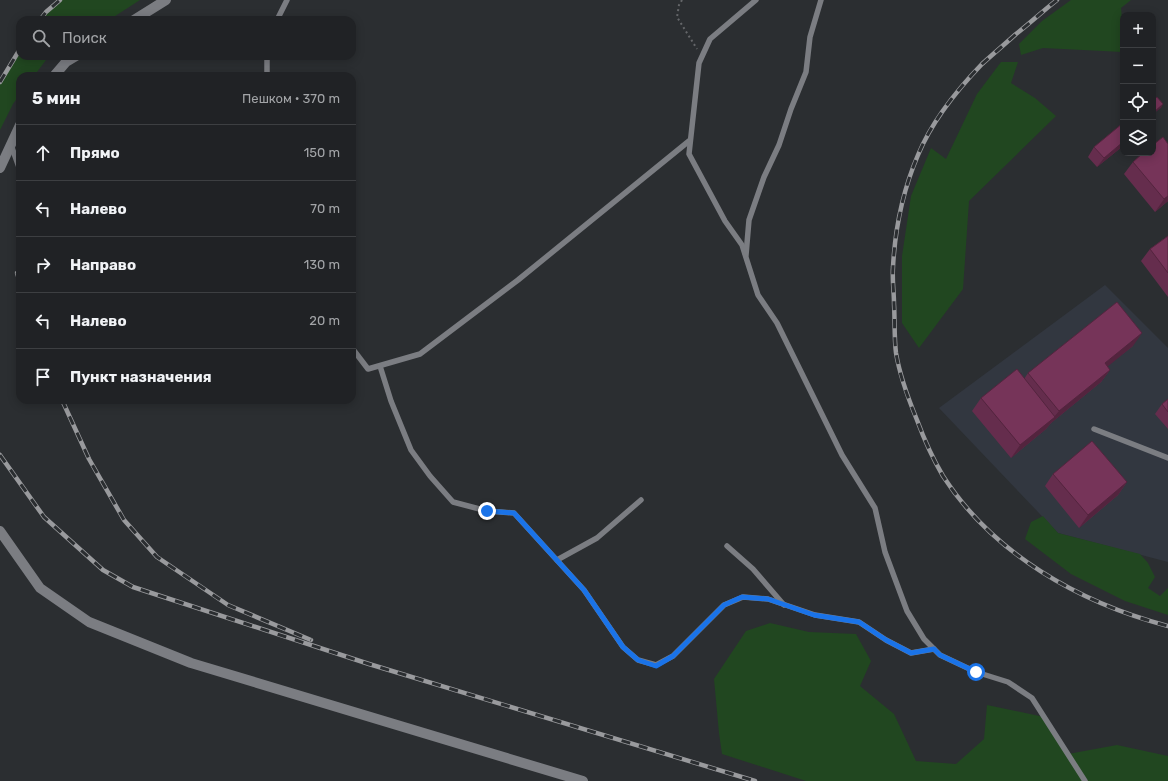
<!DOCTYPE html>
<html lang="ru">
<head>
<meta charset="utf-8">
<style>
  body { margin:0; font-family:Rubik,sans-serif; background:#2d2f32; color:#f1f3f6 }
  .controls { position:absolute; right:12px; top:12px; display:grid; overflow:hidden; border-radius:8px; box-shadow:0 2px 10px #0003 }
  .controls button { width:36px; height:36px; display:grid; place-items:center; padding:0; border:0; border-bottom:1px solid #3d3f42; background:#202225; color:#f1f3f6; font:20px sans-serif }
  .stop { position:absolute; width:12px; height:12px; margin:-9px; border:3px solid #1a73e8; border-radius:50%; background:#fff }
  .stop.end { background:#1a73e8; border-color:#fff; box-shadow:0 1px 4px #0008 }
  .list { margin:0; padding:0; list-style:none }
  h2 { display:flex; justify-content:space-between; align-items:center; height:52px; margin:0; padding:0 16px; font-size:17px }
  h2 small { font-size:13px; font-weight:400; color:#a2a4a7 }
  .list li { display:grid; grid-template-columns:26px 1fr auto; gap:12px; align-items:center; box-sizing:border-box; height:56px; padding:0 16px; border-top:1px solid #3d3f42 }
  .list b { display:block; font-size:15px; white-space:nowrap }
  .list em { font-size:13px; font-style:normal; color:#a2a4a7 }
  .icon { flex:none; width:22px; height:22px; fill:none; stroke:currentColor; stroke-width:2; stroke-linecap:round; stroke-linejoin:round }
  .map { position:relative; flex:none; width:1168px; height:781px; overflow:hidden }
  .search { position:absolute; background:#202225; box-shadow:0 2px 10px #0003; left:16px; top:16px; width:340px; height:44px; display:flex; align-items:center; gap:10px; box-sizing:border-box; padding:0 14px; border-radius:12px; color:#a2a4a7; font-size:15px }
  .panel { position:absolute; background:#202225; box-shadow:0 2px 10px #0003; left:16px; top:72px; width:340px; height:332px; border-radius:12px }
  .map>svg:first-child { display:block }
</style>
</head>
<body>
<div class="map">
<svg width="1168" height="781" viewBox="0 0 1168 781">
  <rect width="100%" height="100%" fill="#2b2e31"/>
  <path fill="#323740" d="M1105,285L1168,348V562L1058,533L939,408Z"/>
  <g fill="#214720">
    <path d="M60,0H140L109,20H40L46,12Z"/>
    <path d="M1071,0H1131L1121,8L1123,31V52L1043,48L1021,55L1019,44L1042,21Z"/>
    <path d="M20,49V56H52L46,60L34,76H20V94L13,104L0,130V82Z"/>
    <path d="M1001,62H1018L1011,83L1035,98L1056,116L969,201L963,289L919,348L902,323V256L911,196L931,148L946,159L977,94Z"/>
    <path d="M1043,516L1058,533L1140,554L1148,563L1155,577L1148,588L1160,596L1168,588V615L1125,601L1071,574L1025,539L1031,522Z"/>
    <path d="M770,623L809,632L856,634L871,661L860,686L894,714L916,761L956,764L984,739L987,705L1044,717L1068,754L1117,745L1168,756V781H806L722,754L719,733L714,679L746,631Z"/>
  </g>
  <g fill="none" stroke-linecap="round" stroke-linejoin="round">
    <path stroke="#65676a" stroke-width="2" stroke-dasharray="2 3" stroke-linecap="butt" d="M682,0L679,5L677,17L697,49"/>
    <g stroke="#7b7d82" stroke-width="5.5">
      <path d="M756,0L710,39L699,63L689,154L725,221L742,245L758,295L777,323L842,455L875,508L885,552L907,611L924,639L940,655L976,672L1008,682L1032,698L1085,781"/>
      <path d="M277,20L287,0"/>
      <path d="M267,56V76"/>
      <path d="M11,145L20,170"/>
      <path d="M746,255L749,220L764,177L779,145L791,109L806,72L810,37L821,0"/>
      <path d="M352,348L368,369L420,354L518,280L689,141"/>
      <path d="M380,366L391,401L411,450L430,476L453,502L487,511L514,513L584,590L623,647L638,660L656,665L673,656L724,605L743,597L768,599L815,615L859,622L886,640L911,653L934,649"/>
      <path d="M1094,429L1168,458"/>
      <path d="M727,546L753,569L784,605"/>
      <path d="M557,560L597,538L641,500"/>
    </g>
    <g stroke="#7b7d82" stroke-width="10">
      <path d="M134,20L166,0"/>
      <path d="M54,76L66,62L76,56"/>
      <path d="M0,168L20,125"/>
      <path d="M0,531L40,588L89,622L191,663L583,781"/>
    </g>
    <defs>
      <g id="rail">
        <path d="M1057,0C1043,11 1030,23 1016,34C1005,44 993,54 982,64C957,90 932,121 918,155C903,190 895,229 893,267C892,279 894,292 894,304C895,320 894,337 896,353C900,377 908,398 917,420C924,439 933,459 943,476C993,554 1080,603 1168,626"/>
        <path d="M40,20L46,12L60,0"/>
        <path d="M0,82L20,49"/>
        <path d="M17,273L20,282"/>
        <path d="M62,400L89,459L124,520L157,557L228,605L311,640"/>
        <path d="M0,455L44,517L103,570L133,587L369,664L755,781"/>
      </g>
    </defs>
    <use href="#rail" stroke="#999a9d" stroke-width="4.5"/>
    <use href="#rail" stroke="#2b2e31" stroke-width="3" stroke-dasharray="9" stroke-linecap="butt"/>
  </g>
  <g fill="#652d4d">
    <path d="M1123,146L1097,167L1088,157L1094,147Z"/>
    <path d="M1133,162L1168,201L1155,212L1124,174Z"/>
    <path d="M1168,236V297L1141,261L1150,249Z"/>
    <path d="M1133,346L1107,366L1110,370L1101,382L1051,423L1046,429L1011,458L972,411L981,398L1024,379L1028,373Z"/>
    <path d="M1168,399V429L1155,414L1162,404Z"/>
    <path d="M1053,474L1127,482L1118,495L1079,528L1045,486Z"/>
  </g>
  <g fill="#53243e">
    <path d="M1163,104L1161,108L1153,114V113Z"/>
    <path d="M1123,142V146L1097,167L1104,158Z"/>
    <path d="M1168,196V201L1155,212L1164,199Z"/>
    <path d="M1142,333L1133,346L1096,376L1105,363Z"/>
    <path d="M1110,370L1101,382L1051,423L1046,429L1011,458L1020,445L1054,417L1059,411Z"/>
    <path d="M1127,482L1118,495L1079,528L1088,515Z"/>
  </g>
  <g fill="#763459" stroke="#53243e">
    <path d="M1157,97L1163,104L1153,113V100Z"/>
    <path d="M1123,123V142L1104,158L1094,147Z"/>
    <path d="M1163,137L1168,144V196L1164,199L1133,162L1143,153H1153V145Z"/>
    <path d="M1168,236V273L1150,249Z"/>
    <path d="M1117,302L1142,333L1105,363L1110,370L1059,411L1028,373Z"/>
    <path d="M1017,369L1055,417L1020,445L981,398Z"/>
    <path d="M1168,399V412L1162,404Z"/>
    <path d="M1092,441L1127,482L1088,515L1053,474Z"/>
  </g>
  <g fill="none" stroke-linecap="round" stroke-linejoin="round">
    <path stroke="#1a73e8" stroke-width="5" d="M487,511L514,513L584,590L623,647L638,660L656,666L673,656L724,605L742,597L768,599L814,615L859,622L886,640L911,653L934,649L940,655L976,672"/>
  </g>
</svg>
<div class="controls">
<button>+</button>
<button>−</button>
<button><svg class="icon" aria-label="locate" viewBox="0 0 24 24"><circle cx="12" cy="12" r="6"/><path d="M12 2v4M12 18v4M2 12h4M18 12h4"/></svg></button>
<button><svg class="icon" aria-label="layers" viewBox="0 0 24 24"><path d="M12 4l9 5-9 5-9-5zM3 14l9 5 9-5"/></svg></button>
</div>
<div class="stop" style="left:976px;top:672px"></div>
<div class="stop end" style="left:487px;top:511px"></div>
<div class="search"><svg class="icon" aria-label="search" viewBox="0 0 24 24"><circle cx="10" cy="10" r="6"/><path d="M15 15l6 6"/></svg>Поиск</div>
<section class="panel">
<h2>5 мин<small>Пешком · 370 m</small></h2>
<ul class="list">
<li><svg class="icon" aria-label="ahead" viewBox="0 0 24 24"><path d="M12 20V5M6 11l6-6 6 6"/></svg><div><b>Прямо</b></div><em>150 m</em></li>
<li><svg class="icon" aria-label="left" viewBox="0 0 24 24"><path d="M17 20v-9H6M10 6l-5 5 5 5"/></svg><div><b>Налево</b></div><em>70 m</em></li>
<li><svg class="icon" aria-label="right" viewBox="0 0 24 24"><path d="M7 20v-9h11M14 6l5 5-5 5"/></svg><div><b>Направо</b></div><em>130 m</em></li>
<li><svg class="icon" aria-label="left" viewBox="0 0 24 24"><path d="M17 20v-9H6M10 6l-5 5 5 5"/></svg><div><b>Налево</b></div><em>20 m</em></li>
<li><svg class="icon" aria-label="arrive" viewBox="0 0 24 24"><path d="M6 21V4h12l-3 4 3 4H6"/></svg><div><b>Пункт назначения</b></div></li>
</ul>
</section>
</div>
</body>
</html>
